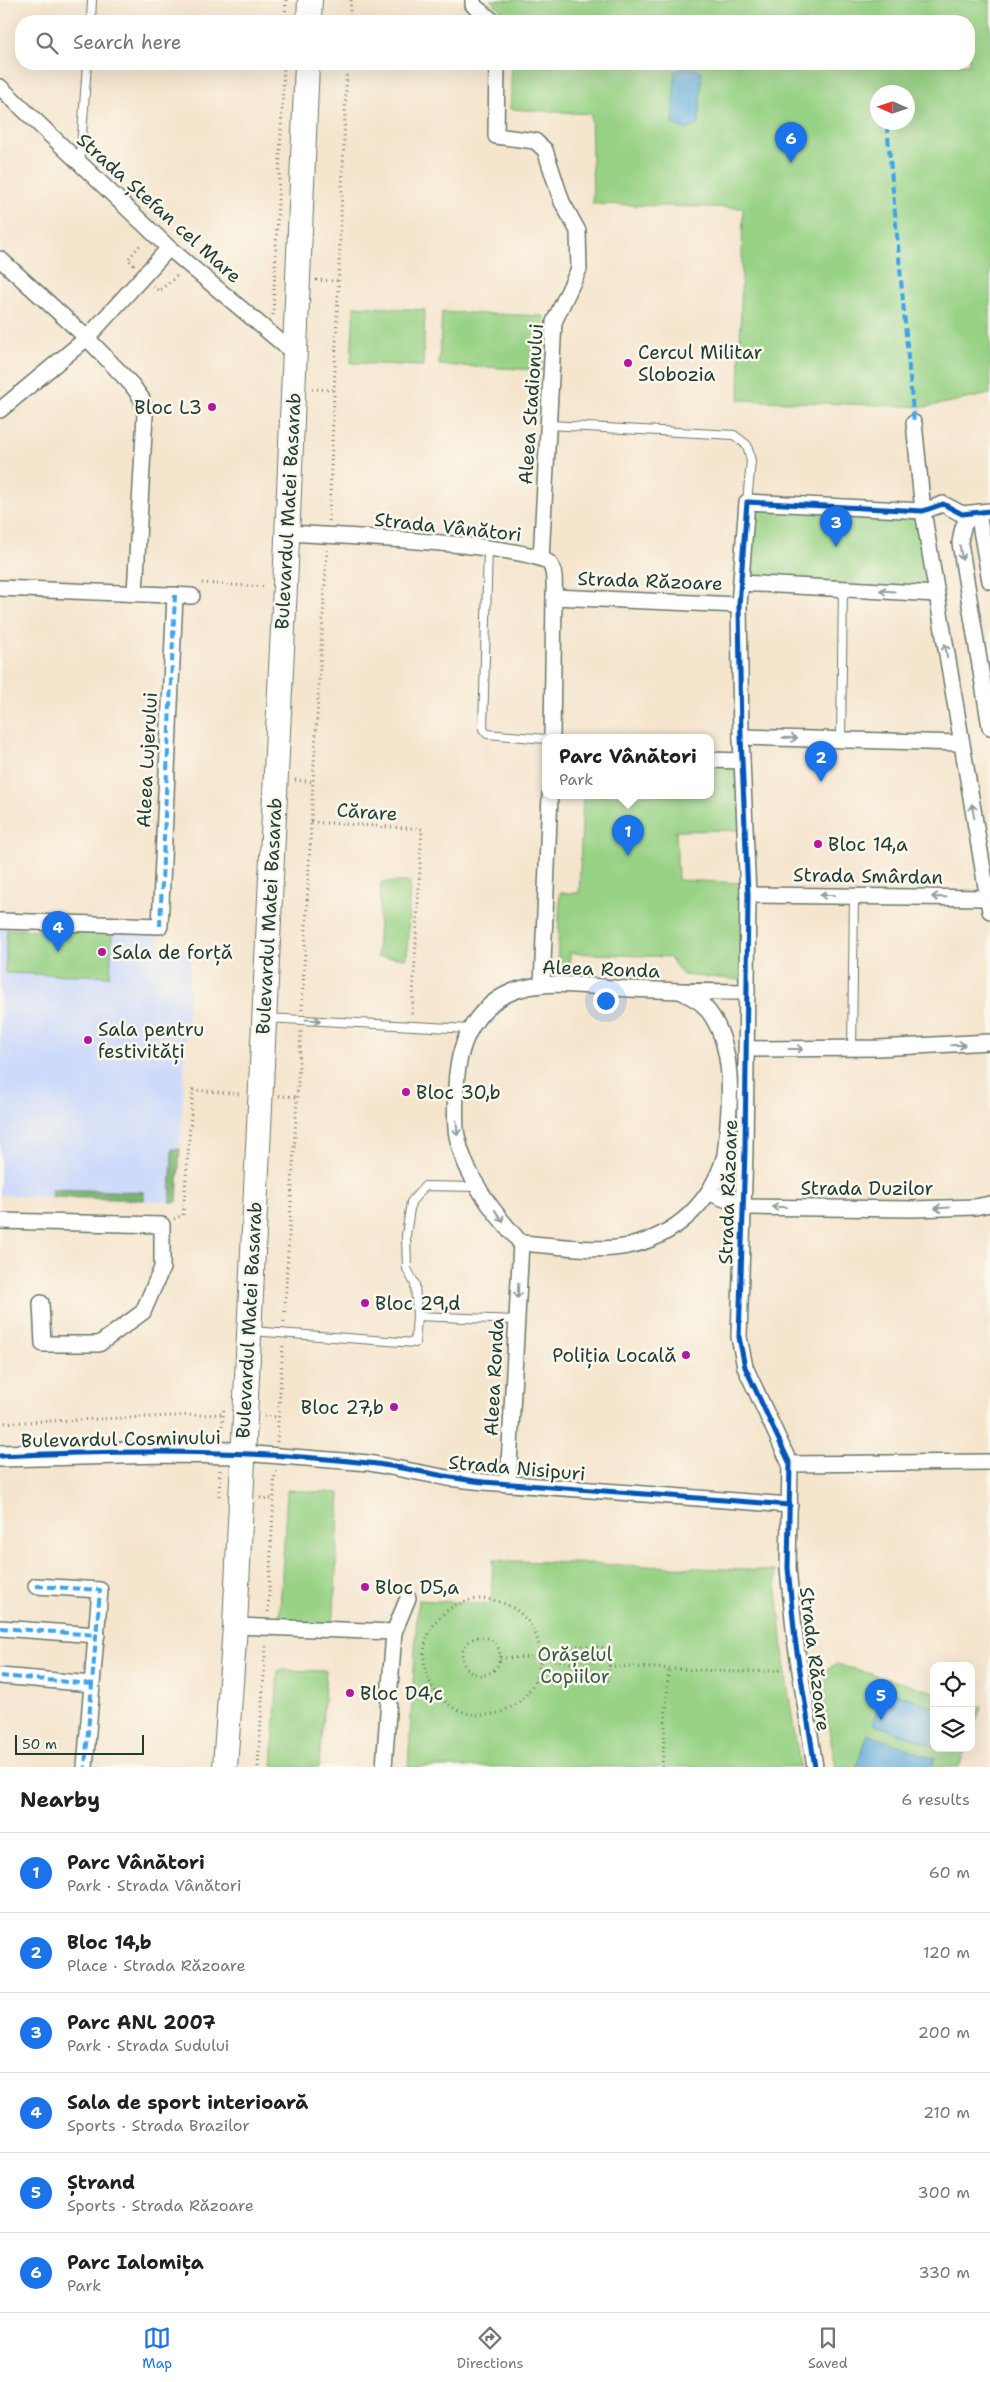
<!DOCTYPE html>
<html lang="en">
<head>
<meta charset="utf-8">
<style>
  body { margin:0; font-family:"Shantell Sans",sans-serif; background:#f2f2f2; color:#202124 }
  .controls { position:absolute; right:15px; bottom:15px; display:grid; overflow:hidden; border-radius:10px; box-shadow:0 5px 20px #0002 }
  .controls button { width:45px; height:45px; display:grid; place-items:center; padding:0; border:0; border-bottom:1px solid #e0e0e0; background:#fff; color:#202124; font:25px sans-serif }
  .compass { position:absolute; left:870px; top:85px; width:45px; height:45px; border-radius:50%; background:#fff; box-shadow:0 5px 20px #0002; rotate:273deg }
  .scale { position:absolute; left:15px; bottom:12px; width:129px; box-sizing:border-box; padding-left:5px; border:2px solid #1f3d34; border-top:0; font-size:14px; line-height:18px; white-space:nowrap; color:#1f3d34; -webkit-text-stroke:4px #fbf7ec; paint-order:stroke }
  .you { position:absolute; left:605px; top:1000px; width:18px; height:18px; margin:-12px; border:4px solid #fff; border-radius:50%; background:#1a73e8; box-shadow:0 0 0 8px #1a73e833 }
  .badge { display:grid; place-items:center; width:32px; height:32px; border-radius:50%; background:#1a73e8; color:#fff; font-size:16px; font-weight:700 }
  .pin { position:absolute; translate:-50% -41px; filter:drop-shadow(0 1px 2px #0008) }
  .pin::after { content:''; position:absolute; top:26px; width:18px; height:15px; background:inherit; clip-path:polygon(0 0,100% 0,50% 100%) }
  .popup { position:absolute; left:542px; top:734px; width:172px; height:65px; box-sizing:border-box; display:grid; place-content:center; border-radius:10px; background:#fff; filter:drop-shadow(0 1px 4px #0005); font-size:16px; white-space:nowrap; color:#757577 }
  .popup b { font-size:19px; color:#202124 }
  .popup::after { content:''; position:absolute; left:50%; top:100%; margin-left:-10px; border:10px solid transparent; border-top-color:#fff }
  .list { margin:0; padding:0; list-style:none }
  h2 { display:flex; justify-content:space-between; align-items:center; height:65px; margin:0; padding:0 20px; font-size:21px }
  h2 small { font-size:16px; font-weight:400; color:#757577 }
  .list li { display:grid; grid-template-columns:32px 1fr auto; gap:15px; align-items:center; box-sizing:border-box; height:80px; padding:0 20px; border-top:1px solid #e0e0e0 }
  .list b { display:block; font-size:19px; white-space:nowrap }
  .list p { margin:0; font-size:16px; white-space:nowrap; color:#757577 }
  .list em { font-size:16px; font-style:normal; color:#757577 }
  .icon { flex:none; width:28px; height:28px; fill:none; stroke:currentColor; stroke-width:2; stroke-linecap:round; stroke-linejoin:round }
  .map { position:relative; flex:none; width:990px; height:1767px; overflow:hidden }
  .search { position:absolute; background:#fff; box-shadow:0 5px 20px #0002; left:15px; right:15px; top:15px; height:55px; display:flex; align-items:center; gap:12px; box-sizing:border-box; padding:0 18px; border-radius:20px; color:#757577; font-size:19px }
  .sheet { height:545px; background:#fff }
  nav { display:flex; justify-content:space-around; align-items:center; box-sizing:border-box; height:70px; border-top:1px solid #e0e0e0; background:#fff; font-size:14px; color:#757577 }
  nav a { display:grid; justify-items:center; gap:2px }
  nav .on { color:#1a73e8 }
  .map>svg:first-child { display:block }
</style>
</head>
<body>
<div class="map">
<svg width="990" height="1767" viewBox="0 0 990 1767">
  <rect width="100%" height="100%" fill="#fbf7ec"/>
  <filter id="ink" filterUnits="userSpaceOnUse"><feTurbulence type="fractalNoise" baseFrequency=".02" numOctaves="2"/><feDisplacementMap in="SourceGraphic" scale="10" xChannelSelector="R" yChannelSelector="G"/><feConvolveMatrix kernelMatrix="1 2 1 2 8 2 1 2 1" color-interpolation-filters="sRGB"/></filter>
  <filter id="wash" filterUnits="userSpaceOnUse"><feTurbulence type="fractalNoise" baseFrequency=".0096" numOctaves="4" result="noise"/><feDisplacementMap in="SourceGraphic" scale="20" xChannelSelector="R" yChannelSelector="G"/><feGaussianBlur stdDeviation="1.12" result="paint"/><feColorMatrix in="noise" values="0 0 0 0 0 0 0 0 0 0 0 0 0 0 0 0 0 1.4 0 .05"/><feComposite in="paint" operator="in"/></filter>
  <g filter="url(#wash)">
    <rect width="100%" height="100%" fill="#f5e5cd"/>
    <path fill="#cedafa" d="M0,928L159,933V948L191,949L177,1202L0,1195Z"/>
    <g fill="#98d285" stroke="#5c885c" fill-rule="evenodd">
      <path d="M490,0H990V394L926,407L739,400L743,208L593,204L591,114L510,109L512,64H969V21H513ZM878,92H908V122H878Z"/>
      <path d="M354,306L425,310L423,366L351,363Z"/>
      <path d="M442,312L544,316L542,370L439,365Z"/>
      <path d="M747,502L923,511L936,594L741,583Z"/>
      <path d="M711,764L740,765V830L676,831L678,880L742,883V980L683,975L669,957L570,953V971L557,969L560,893H579L583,795H710Z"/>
      <path d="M381,882H410L407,958L377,957Z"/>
      <path d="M7,929L112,932L110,976L5,973Z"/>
      <path d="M287,1490L340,1493L333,1629L279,1626Z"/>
      <path d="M493,1560L775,1571L786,1677L800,1767H408L418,1600L491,1604Z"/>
      <path d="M837,1664L934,1692V1748H966L959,1767H836L818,1672Z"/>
      <path d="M278,1670L326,1671L319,1767H272Z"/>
      <path d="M971,1703L982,1706L971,1734Z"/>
    </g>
    <g fill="#7ab472" stroke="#4c7853">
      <path d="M172,1149H180L177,1202H170Z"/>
      <path d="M52,1189L144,1192V1200L52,1197Z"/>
    </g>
    <g fill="#66addc" stroke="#427588">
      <path d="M688,67L702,71L699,124L686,130L673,124L675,71Z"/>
      <path d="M885,1689L934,1707V1746L872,1724Z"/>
      <path d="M868,1734L935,1759L932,1767H856Z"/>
    </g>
  </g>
  <g filter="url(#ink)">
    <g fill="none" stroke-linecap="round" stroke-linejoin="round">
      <defs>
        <g id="lane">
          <path d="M91,21L92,0"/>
          <path d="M80,163L87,64"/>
          <path d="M549,425L734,435L747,445L751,461L747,502"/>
          <path d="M488,547L483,729L487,734L546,739"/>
          <path d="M841,739L843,589"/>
          <path d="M266,1018L469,1029"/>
          <path d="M852,1049L854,896"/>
          <path d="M417,1316L415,1284L407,1269L406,1235L411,1202L425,1186L477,1187"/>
          <path d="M251,1331L415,1343L417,1316L517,1320"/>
        </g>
        <g id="street">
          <path d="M473,0V5L493,21"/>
          <path d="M497,64L496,136L535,141L545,150L562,202L578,231L579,269L554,322L541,558"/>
          <path d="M0,87L169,248L295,354"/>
          <path d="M0,259L87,338L132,385L142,399L145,415L135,593"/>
          <path d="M0,410L87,338L169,248"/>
          <path d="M914,423L923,511L990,911"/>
          <path d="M978,513C963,520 962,528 960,543L990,727"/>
          <path d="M978,513L990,581"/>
          <path d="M287,533C322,535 537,544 550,564C556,573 554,587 554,597L552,737"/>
          <path d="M741,583L936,594"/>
          <path d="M0,588L192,596"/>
          <path d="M554,597L739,605"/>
          <path d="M741,737L961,743"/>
          <path d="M710,760L742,761"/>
          <path d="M748,895L988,898"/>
          <path d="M0,921L160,926L175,595"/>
          <path d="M542,985L550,795"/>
          <path d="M682,992C689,996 699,1000 704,1006C738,1043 730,1109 725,1155C712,1202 676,1236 628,1246C594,1253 555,1245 521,1243C494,1213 465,1177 457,1136C454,1121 456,1103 456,1087C458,1033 484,990 542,985C566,982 604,988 629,989C668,991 707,992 747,992"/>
          <path d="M747,1049L878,1048L990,1042"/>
          <path d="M710,1193L744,1207L913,1209L975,1207L990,1204"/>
          <path d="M0,1221L162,1225V1268L143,1312L99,1344H43L41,1303"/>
          <path d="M242,1453L369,1463L448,1478L484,1482L790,1505"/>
          <path d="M790,1464L990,1462"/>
          <path d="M508,1484L521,1243"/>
          <path d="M36,1586L100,1590L85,1767"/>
          <path d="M235,1626L394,1632L384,1767"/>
          <path d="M0,1628L97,1635"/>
          <path d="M394,1632L408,1598"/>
          <path d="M0,1676L92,1684"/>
          <path d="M815,1767L795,1639L788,1568L790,1464L745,1367L739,1337L745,1150L748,895L741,737L739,605L747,502L923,511L943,504L962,514L990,511"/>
        </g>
        <path id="secondary" d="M0,1456L163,1452L242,1453"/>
        <g id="primary">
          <path d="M309,21L310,0"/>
          <path d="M225,1767L235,1626L285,586L307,64"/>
        </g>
      </defs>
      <use href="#lane" stroke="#6a786a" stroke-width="10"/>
      <use href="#street" stroke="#6a786a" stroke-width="18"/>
      <use href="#secondary" stroke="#6a786a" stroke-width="24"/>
      <use href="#primary" stroke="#6a786a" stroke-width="26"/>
      <g stroke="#6a786a" stroke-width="3" stroke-dasharray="1 4" stroke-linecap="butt">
        <path d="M285,21L286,0"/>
        <path d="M349,21L351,0"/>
        <path d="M134,265L128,259L142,243"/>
        <path d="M316,280L340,281"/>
        <path d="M153,286L159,291L178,275"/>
        <path d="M273,315L284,64"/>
        <path d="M312,389L334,390"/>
        <path d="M329,521L347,64"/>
        <path d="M202,583L265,587"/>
        <path d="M295,780L313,782"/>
        <path d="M311,822L422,829L412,1015"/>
        <path d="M302,1010L313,782L327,550"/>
        <path d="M279,1096L298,1097"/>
        <path d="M174,1219L183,1215L193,1090L242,1094"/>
        <path d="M284,1322L301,1031"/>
        <path d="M264,1416L278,1417"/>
        <path d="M0,1423L223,1414"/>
        <path d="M221,1436L224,1408"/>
        <path d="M277,1442L283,1343"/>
        <path d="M220,1470L219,1497H221"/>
        <path d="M260,1498L274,1499"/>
        <circle cx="482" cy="1657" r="58"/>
        <path d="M268,1612L275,1471"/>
        <circle cx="481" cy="1656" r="19"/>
        <path d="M577,1646L610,1648L608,1682L575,1680Z"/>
        <path d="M500,1658L540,1657L576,1664"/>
        <path d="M609,1666L741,1672L784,1670"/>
        <path d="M258,1767L266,1643"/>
        <path d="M662,1767L669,1668"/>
      </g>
      <use href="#lane" stroke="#fff" stroke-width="8"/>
      <use href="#street" stroke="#fff" stroke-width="15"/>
      <use href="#secondary" stroke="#fff" stroke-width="21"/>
      <use href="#primary" stroke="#fff" stroke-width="24"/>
      <g stroke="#3da4eb" stroke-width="4" stroke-dasharray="8 4" stroke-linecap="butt">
        <path d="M887,125L914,423"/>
        <path d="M160,926L175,595"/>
        <path d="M36,1586L100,1590L85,1767"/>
        <path d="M0,1628L97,1635"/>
        <path d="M0,1676L92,1684"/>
      </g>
      <defs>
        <g id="cycleway">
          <path d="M0,1456C122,1450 246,1449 368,1463C407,1467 445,1478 484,1482L790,1505"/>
          <path d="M815,1767L795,1639L788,1568L790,1464L745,1367L739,1337L745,1150L748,895L741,737L739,605L747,502L923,511L943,504L962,514L990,511"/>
        </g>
      </defs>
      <use href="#cycleway" stroke="#fbf7ec" stroke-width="8"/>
      <use href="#cycleway" stroke="#0057b8" stroke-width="5"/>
    </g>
    <defs><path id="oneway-shaft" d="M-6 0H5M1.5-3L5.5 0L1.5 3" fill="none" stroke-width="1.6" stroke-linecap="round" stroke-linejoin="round" transform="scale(1.25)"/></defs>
    <g stroke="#8f9e9a">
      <use href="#oneway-shaft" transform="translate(961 553) rotate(81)"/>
      <use href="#oneway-shaft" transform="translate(887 591) rotate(-176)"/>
      <use href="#oneway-shaft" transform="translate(946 651) rotate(-100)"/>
      <use href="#oneway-shaft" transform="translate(790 738) rotate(1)"/>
      <use href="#oneway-shaft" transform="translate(973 811) rotate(-100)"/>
      <use href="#oneway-shaft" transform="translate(827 895) rotate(-180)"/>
      <use href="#oneway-shaft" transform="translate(939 897) rotate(-179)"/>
      <use href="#oneway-shaft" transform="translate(313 1020) rotate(3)"/>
      <use href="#oneway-shaft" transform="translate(958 1045) rotate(-2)"/>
      <use href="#oneway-shaft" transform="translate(796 1049)"/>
      <use href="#oneway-shaft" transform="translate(457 1128) rotate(86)"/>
      <use href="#oneway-shaft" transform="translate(779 1207) rotate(-180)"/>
      <use href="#oneway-shaft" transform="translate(942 1208) rotate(177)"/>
      <use href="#oneway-shaft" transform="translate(499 1216) rotate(55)"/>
      <use href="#oneway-shaft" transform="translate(518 1291) rotate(93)"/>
    </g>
  </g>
  <g fill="#b5179e" stroke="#fbf7ec" stroke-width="2">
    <circle cx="628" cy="363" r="5"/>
    <circle cx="212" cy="407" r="5"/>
    <circle cx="818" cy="844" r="5"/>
    <circle cx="102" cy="952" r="5"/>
    <circle cx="88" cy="1040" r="5"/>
    <circle cx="406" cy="1092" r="5"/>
    <circle cx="365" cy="1303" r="5"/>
    <circle cx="686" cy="1355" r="5"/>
    <circle cx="394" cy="1407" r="5"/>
    <circle cx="365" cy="1587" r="5"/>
    <circle cx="350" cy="1693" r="5"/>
  </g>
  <g text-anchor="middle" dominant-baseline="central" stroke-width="5" stroke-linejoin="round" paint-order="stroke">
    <g font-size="19" fill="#1f3d34" stroke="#fbf7ec">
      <text transform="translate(159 208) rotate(42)">Strada Ștefan cel Mare</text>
      <text transform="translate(531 404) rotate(-86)">Aleea Stadionului</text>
      <text transform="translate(288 511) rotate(-87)">Bulevardul Matei Basarab</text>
      <text transform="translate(448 527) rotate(6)">Strada Vânători</text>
      <text transform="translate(650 581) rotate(2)">Strada Răzoare</text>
      <text transform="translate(147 760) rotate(-87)">Aleea Lujerului</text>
      <text transform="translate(367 812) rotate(4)">Cărare</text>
      <text transform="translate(868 876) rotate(1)">Strada Smârdan</text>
      <text transform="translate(269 916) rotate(-87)">Bulevardul Matei Basarab</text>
      <text transform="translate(601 969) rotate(2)">Aleea Ronda</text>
      <text x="867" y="1188">Strada Duzilor</text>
      <text transform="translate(728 1192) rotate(-88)">Strada Răzoare</text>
      <text transform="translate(249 1320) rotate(-87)">Bulevardul Matei Basarab</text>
      <text transform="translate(494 1377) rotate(-87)">Aleea Ronda</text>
      <text transform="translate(121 1439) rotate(-1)">Bulevardul Cosminului</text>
      <text transform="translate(517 1468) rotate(5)">Strada Nisipuri</text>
      <text transform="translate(815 1659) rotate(83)">Strada Răzoare</text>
    </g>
    <g font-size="19" fill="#1f3d34" stroke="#fbf7ec" text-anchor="start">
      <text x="638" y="352">Cercul Militar<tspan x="638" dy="22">Slobozia</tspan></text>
      <text x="202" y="407" text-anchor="end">Bloc L3</text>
      <text x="828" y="844">Bloc 14,a</text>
      <text x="112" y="952">Sala de forță</text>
      <text x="98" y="1029">Sala pentru<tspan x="98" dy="22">festivități</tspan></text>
      <text x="416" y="1092">Bloc 30,b</text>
      <text x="375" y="1303">Bloc 29,d</text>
      <text x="676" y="1355" text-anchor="end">Poliția Locală</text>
      <text x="384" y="1407" text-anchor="end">Bloc 27,b</text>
      <text x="375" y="1587">Bloc D5,a</text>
      <text x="360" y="1693">Bloc D4,c</text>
    </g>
    <g font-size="19" fill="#375b44" stroke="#fbf7ec">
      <text x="575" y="1654">Orășelul<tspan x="575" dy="22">Copiilor</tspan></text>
    </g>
  </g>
</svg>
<div class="controls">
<button><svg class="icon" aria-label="locate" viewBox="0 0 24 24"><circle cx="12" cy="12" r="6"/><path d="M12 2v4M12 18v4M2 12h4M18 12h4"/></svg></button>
<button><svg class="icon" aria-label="layers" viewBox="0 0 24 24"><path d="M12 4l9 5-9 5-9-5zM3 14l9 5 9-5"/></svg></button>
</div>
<svg class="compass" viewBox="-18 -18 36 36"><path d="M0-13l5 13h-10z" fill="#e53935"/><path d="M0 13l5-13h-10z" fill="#757577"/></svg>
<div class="scale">50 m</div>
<div class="you"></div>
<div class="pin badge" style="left:628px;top:856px">1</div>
<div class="popup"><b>Parc Vânători</b>Park</div>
<div class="pin badge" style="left:821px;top:782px">2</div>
<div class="pin badge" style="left:836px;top:547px">3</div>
<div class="pin badge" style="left:58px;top:952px">4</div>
<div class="pin badge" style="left:881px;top:1720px">5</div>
<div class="pin badge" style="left:791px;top:163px">6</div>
<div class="search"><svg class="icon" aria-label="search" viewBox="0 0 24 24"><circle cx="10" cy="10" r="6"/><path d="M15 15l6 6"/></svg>Search here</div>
</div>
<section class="sheet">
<h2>Nearby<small>6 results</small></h2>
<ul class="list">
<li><span class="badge">1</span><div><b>Parc Vânători</b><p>Park · Strada Vânători</p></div><em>60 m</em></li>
<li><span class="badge">2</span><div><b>Bloc 14,b</b><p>Place · Strada Răzoare</p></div><em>120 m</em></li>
<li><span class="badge">3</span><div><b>Parc ANL 2007</b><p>Park · Strada Sudului</p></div><em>200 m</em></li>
<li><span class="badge">4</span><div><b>Sala de sport interioară</b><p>Sports · Strada Brazilor</p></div><em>210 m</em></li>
<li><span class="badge">5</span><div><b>Ștrand</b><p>Sports · Strada Răzoare</p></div><em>300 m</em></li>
<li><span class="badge">6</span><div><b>Parc Ialomița</b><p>Park</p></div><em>330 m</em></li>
</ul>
</section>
<nav>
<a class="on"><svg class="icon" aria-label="map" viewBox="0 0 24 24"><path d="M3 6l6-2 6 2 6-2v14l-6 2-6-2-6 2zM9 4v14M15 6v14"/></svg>Map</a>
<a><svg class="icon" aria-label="directions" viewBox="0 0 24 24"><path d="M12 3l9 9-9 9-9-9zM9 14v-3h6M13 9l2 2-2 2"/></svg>Directions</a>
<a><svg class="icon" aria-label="saved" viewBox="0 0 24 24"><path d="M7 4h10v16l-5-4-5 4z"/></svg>Saved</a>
</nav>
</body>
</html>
